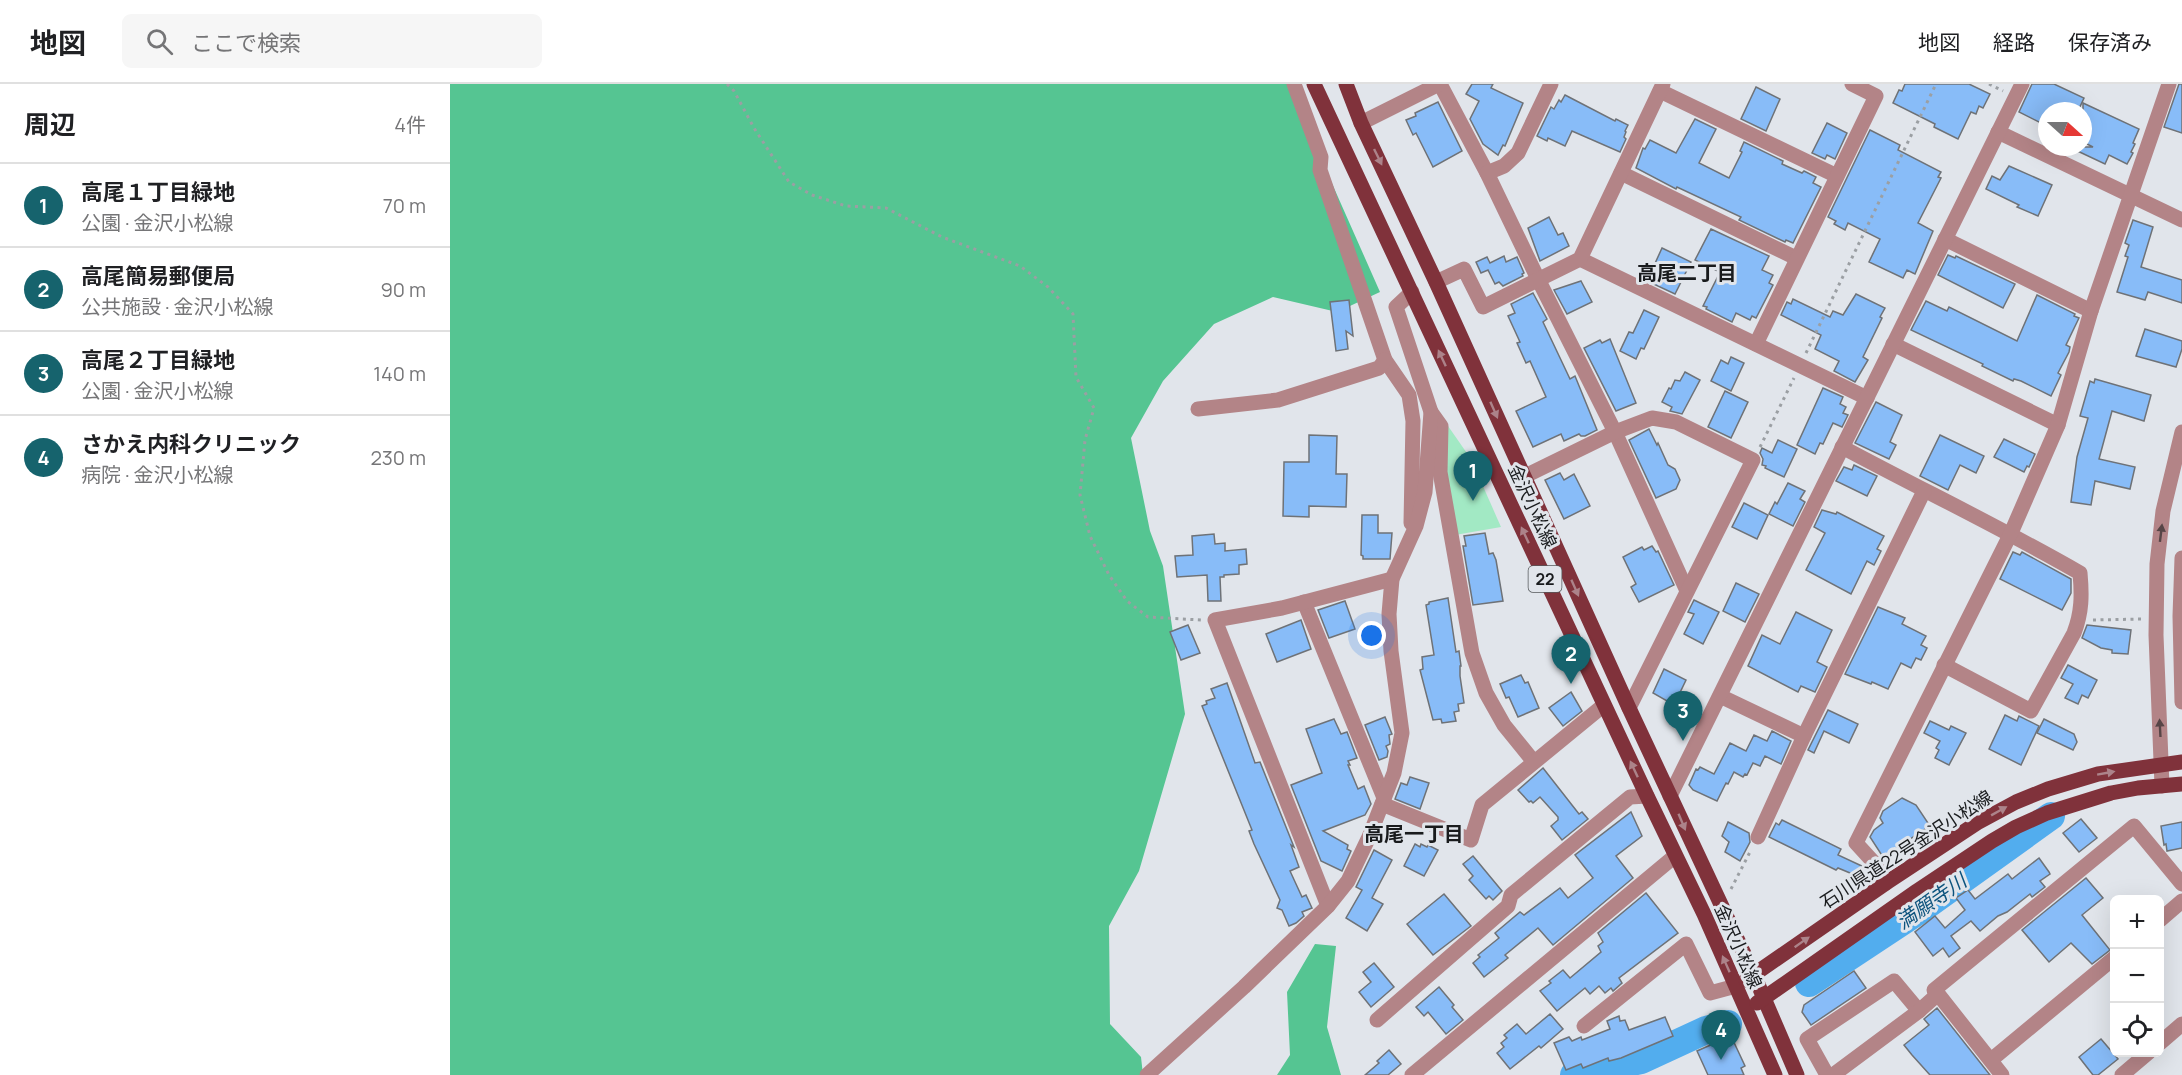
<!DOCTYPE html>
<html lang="ja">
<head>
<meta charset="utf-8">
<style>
  body { margin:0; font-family:Manrope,"Noto Sans JP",sans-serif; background:#f6f6f6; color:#202124 }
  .controls { position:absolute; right:18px; bottom:18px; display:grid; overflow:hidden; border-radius:9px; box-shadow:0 6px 24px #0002 }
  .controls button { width:54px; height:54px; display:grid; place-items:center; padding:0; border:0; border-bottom:2px solid #e0e0e0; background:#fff; color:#202124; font:30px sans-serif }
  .compass { position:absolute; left:1588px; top:18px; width:54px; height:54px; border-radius:50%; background:#fff; box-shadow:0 6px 24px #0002; rotate:111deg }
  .you { position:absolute; left:922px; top:552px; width:21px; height:21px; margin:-15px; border:4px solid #fff; border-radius:50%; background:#1a73e8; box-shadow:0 0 0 9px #1a73e833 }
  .badge { display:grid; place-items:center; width:39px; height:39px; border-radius:50%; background:#16636d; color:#fff; font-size:20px; font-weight:700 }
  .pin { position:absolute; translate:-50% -50px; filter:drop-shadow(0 2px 3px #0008) }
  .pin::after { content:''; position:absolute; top:32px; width:21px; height:18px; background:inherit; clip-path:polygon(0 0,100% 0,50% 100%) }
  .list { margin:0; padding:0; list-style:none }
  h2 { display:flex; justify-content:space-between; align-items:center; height:78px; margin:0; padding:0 24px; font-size:26px }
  h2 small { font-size:20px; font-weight:400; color:#757577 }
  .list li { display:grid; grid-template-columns:39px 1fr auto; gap:18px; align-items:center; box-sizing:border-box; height:84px; padding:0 24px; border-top:2px solid #e0e0e0 }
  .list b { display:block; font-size:22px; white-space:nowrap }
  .list p { margin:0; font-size:20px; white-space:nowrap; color:#757577 }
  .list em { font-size:20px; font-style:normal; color:#757577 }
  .icon { flex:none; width:33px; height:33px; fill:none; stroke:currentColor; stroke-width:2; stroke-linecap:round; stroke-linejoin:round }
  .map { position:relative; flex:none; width:1732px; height:991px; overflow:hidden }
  header { display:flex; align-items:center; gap:36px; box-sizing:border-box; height:84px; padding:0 30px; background:#fff; border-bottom:2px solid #e0e0e0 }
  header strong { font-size:28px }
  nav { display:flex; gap:33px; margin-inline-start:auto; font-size:21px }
  .search { width:420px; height:54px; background:#f6f6f6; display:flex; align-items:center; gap:15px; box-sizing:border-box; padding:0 21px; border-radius:9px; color:#757577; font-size:22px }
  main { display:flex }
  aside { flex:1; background:#fff }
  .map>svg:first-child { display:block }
</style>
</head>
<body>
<header>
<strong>地図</strong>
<div class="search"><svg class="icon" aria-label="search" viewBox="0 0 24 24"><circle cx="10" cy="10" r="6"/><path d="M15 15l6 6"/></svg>ここで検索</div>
<nav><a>地図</a><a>経路</a><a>保存済み</a></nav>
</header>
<main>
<aside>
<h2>周辺<small>4件</small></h2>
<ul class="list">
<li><span class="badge">1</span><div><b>高尾１丁目緑地</b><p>公園 · 金沢小松線</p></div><em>70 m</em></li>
<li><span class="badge">2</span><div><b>高尾簡易郵便局</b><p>公共施設 · 金沢小松線</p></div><em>90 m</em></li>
<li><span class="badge">3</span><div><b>高尾２丁目緑地</b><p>公園 · 金沢小松線</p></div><em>140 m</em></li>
<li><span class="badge">4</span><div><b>さかえ内科クリニック</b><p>病院 · 金沢小松線</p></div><em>230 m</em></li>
</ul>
</aside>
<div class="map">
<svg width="1732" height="991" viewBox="0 0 1732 991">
  <rect width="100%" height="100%" fill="#e1e5eb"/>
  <path fill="#a2e9c4" d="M998,342L1021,375L1051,443L1005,451L995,382Z"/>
  <g fill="#55c592">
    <path d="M0,0H838L930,208L887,228L823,213L764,240L713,297L681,354L700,447L713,482L735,630L689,787L659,842L660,940L691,973L693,991H0Z"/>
    <path d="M865,860L886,862L877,943L891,991H827L840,971L837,908Z"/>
  </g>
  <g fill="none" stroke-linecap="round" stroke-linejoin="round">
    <g stroke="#52adee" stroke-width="28">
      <path d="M1359,899L1477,821L1601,732"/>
      <path d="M1124,991L1191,976L1256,946L1278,940"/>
    </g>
  </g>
  <g fill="#88bcf8" stroke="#6e7277" stroke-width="1.5">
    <path d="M1022,0H1043L1041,4L1073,19L1055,62L1053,61L1048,71L1033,60L1020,35L1029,17L1016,10Z"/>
    <path d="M1455,0H1519L1540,10L1533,24L1529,22L1526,30L1521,28L1508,55L1484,43L1485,40L1443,19L1449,6L1452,7Z"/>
    <path d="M1582,0H1604L1634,14L1628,27H1597V42L1569,28Z"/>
    <path d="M1729,0H1732V49L1714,43Z"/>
    <path d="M1306,3L1330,15L1316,47L1291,35Z"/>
    <path d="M1115,11L1165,37L1166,35L1178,41L1175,47L1176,48L1174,53L1176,55L1170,68L1122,47L1115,62L1098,54L1097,57L1087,52L1101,23L1104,25L1109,16L1111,18Z"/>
    <path d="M988,18L1012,67L983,83L966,49L963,51L956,36L966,32L965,29Z"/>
    <path d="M1633,19L1689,45L1683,59L1685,60L1681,68L1683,69L1677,80L1659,71L1655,80L1619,63H1643L1633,58Z"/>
    <path d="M1245,35L1266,45L1249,79L1279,94L1292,68L1290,67L1294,58L1333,77L1332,80L1352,89L1354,87L1366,93L1363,99L1371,103L1343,159L1336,156L1335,158L1289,136L1291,133L1227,103L1226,105L1186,84L1193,64L1195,65L1200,56L1226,69Z"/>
    <path d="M1377,39L1397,49L1385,75L1377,71L1375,75L1362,69Z"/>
    <path d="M1420,46L1450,61L1448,66L1491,88L1488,93L1491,94L1468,139L1483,147L1465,190L1457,186L1453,194L1419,178L1430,155L1398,139L1395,146L1384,140L1386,137L1378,133Z"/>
    <path d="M1559,82L1602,101L1588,132L1567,123L1569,121L1536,105L1542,92L1550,96Z"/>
    <path d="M1099,133L1108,151L1113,149L1119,162L1090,177L1078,144Z"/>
    <path d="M1683,136L1703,143L1691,183L1732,196V219L1698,208L1695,216L1667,208L1678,173L1675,172L1679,161L1675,159Z"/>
    <path d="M1261,145L1319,172L1312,186L1323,191L1319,199L1323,201L1306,234L1302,232L1300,236L1286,229L1282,238L1256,225L1257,223L1253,222L1270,188L1245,176Z"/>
    <path d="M1212,164L1241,178L1225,210L1197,197Z"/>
    <path d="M1498,171L1505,174L1506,172L1565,200L1553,224L1488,191Z"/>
    <path d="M1054,172L1056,178L1067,173L1074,189L1072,190L1073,192L1053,202L1049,198L1045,200L1038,186L1031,189L1026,178L1037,173L1040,179Z"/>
    <path d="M1131,197L1142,218L1117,230L1104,206Z"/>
    <path d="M1083,209L1097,235L1093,238L1120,295L1125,292L1147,346L1135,352H1131L1129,350L1114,357L1111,350L1083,363L1066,327L1096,313L1080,277L1076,279L1067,259L1070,258L1058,232L1065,229L1061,220Z"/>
    <path d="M1406,210L1435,224L1430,233L1432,234L1413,273L1418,276L1405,298L1384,287L1389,277L1365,265L1371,251L1331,231L1337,218L1341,220L1343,215L1380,233L1383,227L1393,231Z"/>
    <path d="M1587,211L1625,230L1624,232L1629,234L1616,261L1620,263L1619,268L1608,289L1611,291L1601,312L1571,297L1564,295L1563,297L1532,282L1533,280L1461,246L1476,217L1497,227L1499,223L1567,257Z"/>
    <path d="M899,216L903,252L896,247L898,265L886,267L880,218Z"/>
    <path d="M1194,226L1209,233L1194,265L1191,264L1186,275L1170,267L1179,248L1183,249Z"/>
    <path d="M1695,245L1732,257V265L1726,283L1686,272Z"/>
    <path d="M1160,255L1186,319L1166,327L1134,264L1150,256L1152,259Z"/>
    <path d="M1281,273L1294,279L1281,307L1261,297L1271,276L1278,280Z"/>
    <path d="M1235,288L1250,296L1232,330L1220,327L1222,323L1212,318L1219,304L1221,305L1225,296L1230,297Z"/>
    <path d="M1645,295L1701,311L1694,337L1662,327L1649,375L1685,383L1680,405L1645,397L1641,421L1621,418L1627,373L1638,334L1630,332L1640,297L1644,299Z"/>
    <path d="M1373,304L1393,313L1390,320L1396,323L1393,329L1398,331L1392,343L1383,339L1373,360L1370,359L1365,370L1347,361Z"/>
    <path d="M1275,307L1298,318L1281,354L1258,343Z"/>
    <path d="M1426,318L1452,331L1440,358L1446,361L1439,375L1405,359Z"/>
    <path d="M1199,345L1207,361L1208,359L1218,381L1225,385L1230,396L1226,405L1206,414L1179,356Z"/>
    <path d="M859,351L887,352L886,390H897L896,423L859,422V433L833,432L834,378H859Z"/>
    <path d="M1490,351L1534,372L1526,389L1510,381L1498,406L1470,392Z"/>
    <path d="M1554,355L1585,370L1579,383L1577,382L1574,388L1544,373Z"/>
    <path d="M1328,356L1347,365L1334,393L1315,384L1316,382L1312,381L1313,375L1310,369L1312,364L1322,369Z"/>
    <path d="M1404,381L1427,392L1417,412L1386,397L1394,383L1402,386Z"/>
    <path d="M1110,389L1114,396L1124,390L1140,422L1114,435L1095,396Z"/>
    <path d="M1338,399L1355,407L1350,415L1355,418L1343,442L1319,430L1325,418L1327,420Z"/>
    <path d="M1294,419L1318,431L1307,455L1282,443Z"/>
    <path d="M1372,426L1386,430L1387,428L1434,452L1427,465L1431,467L1424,481L1417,477L1401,510L1356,486L1375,449L1364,443Z"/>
    <path d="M912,431H928V449H942L940,475H913V472L911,471Z"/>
    <path d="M1035,449L1039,470L1043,469L1046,476L1053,517L1023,521L1013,462H1016L1014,452Z"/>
    <path d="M764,450L765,460L775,459V467L796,465L797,480L789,481V490L774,491V493H770L771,517H758L757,491L727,493L725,472L743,471L742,452Z"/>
    <path d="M1202,462L1206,468L1208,467L1224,501L1189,518L1181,503L1186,500L1173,473L1192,463L1194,466Z"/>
    <path d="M1563,468L1570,471L1572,468L1621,495V509L1612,526L1550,495Z"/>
    <path d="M1286,499L1309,510L1295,538L1273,527Z"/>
    <path d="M998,514L1006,568L1009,567L1011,582H1010V592L1014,619L1008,620L1009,627L1004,628L1006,637L992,639L991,635L983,636L970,586L973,585L972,573L984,571L976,521L979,520V518Z"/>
    <path d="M1244,516L1269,528L1253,560L1234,550L1244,530L1238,528Z"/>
    <path d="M895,517L905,545L879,554L868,526Z"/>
    <path d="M1428,523L1455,534L1452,540L1476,552L1471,561L1477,564L1471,576L1466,574L1461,584L1451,579L1438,605L1422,598L1421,600L1395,590Z"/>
    <path d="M1346,528L1382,546L1367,578L1377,583L1365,608L1351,602L1348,608L1298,582L1312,551L1330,560Z"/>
    <path d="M851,536L861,565L827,578L816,550Z"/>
    <path d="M738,541L750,569L731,576L720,548Z"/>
    <path d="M1637,541L1681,546L1678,570L1662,569V566L1651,564L1632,554Z"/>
    <path d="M1618,581L1647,596L1638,614L1632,611L1628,620L1615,614L1623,600L1611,594Z"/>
    <path d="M1214,585L1236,596L1224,621L1203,609Z"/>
    <path d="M1071,591L1075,599L1078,598L1089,624L1068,633L1059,613L1056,614L1050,600Z"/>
    <path d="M777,599L805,679L810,678L844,763L841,761L849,783L840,787L852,813L856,811L862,824L852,828L854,832L846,839L839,842L832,826L827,824L830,816L804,760L799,747L802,746L752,622L757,620L756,617L765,614L761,605Z"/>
    <path d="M1121,608L1132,627L1113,642L1099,624Z"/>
    <path d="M1378,626L1408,640L1399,659L1374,647L1364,669L1358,666Z"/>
    <path d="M1555,631L1567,637L1569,632L1589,642L1571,681L1539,665Z"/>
    <path d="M935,633L942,650L939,651L940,660L936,662L938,667L937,673L929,676L915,641Z"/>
    <path d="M884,635L891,650L897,648L907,674L898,677L900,681H898L908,705L914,702L921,720L915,731L873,747L898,761L897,765L901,767L892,787L871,777L841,701L872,689L856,645Z"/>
    <path d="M1594,635L1624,650L1627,658L1623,666L1587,649Z"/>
    <path d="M1480,637L1499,646L1501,642L1516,649L1499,681L1485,674L1489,666L1486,664L1490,657L1474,649Z"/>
    <path d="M1322,647L1341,657L1331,680L1315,672L1310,682L1303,679L1297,691L1295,690L1293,693L1284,688L1278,700L1276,699L1267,717L1243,706L1239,701L1246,685L1248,686L1250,683L1264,690L1280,659L1296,667L1304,651L1317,657Z"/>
    <path d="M1093,684L1129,730L1132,728L1138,735L1112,756L1101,742L1108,736V733L1090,713L1083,719L1081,717L1079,718L1068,706Z"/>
    <path d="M960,693L979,699L970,725L945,715L951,699L957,701Z"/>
    <path d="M1452,714L1466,721L1480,742L1433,773L1420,753L1424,746L1433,739L1430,734L1433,727Z"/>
    <path d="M1181,728L1192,752L1166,772L1183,794L1103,861L1088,844L1055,871L1058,874L1034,893L1023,879L1030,873L1028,871L1049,854L1045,849L1070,828L1074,831L1110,804L1118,814L1143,794L1125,771Z"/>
    <path d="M1631,735L1647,754L1629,768L1613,749Z"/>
    <path d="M1332,736L1391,765L1388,771L1416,784L1412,794L1388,784L1386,786L1319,753L1326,739L1329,741Z"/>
    <path d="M1278,738L1299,749L1300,758L1290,777L1275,768L1279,758L1272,752Z"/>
    <path d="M1732,738V764L1717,767L1716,760L1714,761L1711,742Z"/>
    <path d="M965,760L970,763L971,760L977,763L978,761L988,766L974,792L954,782Z"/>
    <path d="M924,766L942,776L922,814L933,820L917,847L896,834L912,806L906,803Z"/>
    <path d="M1023,772L1052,807L1043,816L1039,812L1036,815L1019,796L1023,792L1013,780Z"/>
    <path d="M1589,774L1599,788L1600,790L1590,797L1595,803L1582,813L1580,810L1557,828L1548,832L1530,847L1521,837L1501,852L1510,864L1499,873L1493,864L1483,872L1465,848L1485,832L1495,844L1515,826L1506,814L1518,806L1525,815L1558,790L1562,795Z"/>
    <path d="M1636,794L1653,814L1632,831L1660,866L1642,880L1621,859L1599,878L1572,846Z"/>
    <path d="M1196,809L1228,849L1169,894L1172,899L1163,907L1161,904L1155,909L1149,902L1140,910L1135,904L1107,927L1090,907L1101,899L1099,897L1113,886L1120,894L1151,868L1148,862L1153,858L1148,849Z"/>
    <path d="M994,810L1021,842L983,871L957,840Z"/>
    <path d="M924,879L944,903L921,923L909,908L921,898L913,888Z"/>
    <path d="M1404,887L1416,904L1361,941L1352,928L1354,921Z"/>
    <path d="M989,903L1004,921L1002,923L1013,936L996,950L978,928L974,932L966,923Z"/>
    <path d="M1487,924L1540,991H1480L1462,971L1454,961L1479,941L1474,935Z"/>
    <path d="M1100,930L1113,945L1091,964L1089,962L1060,985L1047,969L1054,963L1051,959L1057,954L1054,951L1067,940L1076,950Z"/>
    <path d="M1169,932L1170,937L1175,936L1179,946L1215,933L1223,952L1171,974L1159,977L1158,974L1133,984L1131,980L1116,986L1104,959L1119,953L1122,957L1131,953L1132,956L1160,945L1157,937Z"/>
    <path d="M1281,952L1295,982L1291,984L1294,991H1258L1247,967Z"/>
    <path d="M1651,955L1668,975L1648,991H1643L1629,973Z"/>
    <path d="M939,966L951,980L938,991H915L929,979L927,977Z"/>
  </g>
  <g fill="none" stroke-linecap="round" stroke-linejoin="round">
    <g stroke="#9b9fa3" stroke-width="3" stroke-dasharray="3 4.5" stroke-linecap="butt">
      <path d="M277,0L284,7L304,44L339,98L362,111L396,122L436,124L492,153L570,182L598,203L623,230L626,293L644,324L635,356L630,411L640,452L659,491L677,517L698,533L751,536"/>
      <path d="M1539,0L1553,7"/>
      <path d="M1356,269L1486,0"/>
      <path d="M1310,363L1344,294"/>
      <path d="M1643,536L1693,535"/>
      <path d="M1281,805L1301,766"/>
    </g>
    <g stroke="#b38487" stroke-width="15">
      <path d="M844,0L871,73L870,86L935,276L959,311L963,337L961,439"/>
      <path d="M990,0L1037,89L1088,195L1165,348L1237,507"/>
      <path d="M1210,7L1387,92"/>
      <path d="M911,39L989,0"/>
      <path d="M1548,48L1732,136"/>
      <path d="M1037,89L1054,82L1068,69L1101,0"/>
      <path d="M1171,89L1346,174"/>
      <path d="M1495,155L1641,227"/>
      <path d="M1130,175L1417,314"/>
      <path d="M986,198L1014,185L1033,223L1130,175L1213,0"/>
      <path d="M1306,260L1426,12L1402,0"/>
      <path d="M1443,260L1608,341"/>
      <path d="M748,325L828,316L929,284L935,276"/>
      <path d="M981,328L991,342L990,388L1022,569L1036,609L1054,641L1084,678"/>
      <path d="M1392,363C1472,406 1552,444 1630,489C1632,511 1632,528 1624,549L1581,627L1494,581"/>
      <path d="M1075,392L1165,348L1202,334L1226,338L1303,376L1179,624"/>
      <path d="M1732,474L1730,532L1732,618"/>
      <path d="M854,518L934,714"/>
      <path d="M1270,612L1354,652"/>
      <path d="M1712,702L1706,551L1707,480L1713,427L1732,348"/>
      <path d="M1220,712L1572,0"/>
      <path d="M932,720L1021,756L1032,721L1154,621"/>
      <path d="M1308,753L1354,652L1474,407"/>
      <path d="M1436,799L1427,782L1406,759L1561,449L1608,341L1641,227L1719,0"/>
      <path d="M878,822L765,536L832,524L942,495"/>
      <path d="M1710,836L1732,817"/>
      <path d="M1488,910L1484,906L1684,742L1732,800"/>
      <path d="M927,936L1058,822L1061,811L1180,713L1197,712"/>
      <path d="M1134,942L1236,860L1260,909L1286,902"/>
      <path d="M1710,959L1732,940"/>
      <path d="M1541,976L1664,874"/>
      <path d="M697,991L794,903L878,822L898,797L919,753L944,689L952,649L941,567L939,530L942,495L966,442L975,408L981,328L946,223L962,208"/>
      <path d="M962,991L1225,772"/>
      <path d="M1377,991L1357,955L1444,897L1469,927"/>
      <path d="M1383,991L1469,927L1488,910L1552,991"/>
      <path d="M1672,991L1699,968"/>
    </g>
    <g stroke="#80323b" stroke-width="15">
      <path d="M864,0L1197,712L1254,830L1325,991"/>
      <path d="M896,0L911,39L986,198L1179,624L1304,891L1347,991"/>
      <path d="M1296,896L1436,799L1527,739L1566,718L1598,705L1648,690L1732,678"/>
      <path d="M1307,919L1467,807L1542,757L1566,743L1597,729L1661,709L1688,704L1732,700"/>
    </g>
  </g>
  <defs><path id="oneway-solid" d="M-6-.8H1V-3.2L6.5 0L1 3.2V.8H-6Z" transform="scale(1.5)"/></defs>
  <g fill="#ac838a">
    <use href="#oneway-solid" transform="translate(928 73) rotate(64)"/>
    <use href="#oneway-solid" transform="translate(992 274) rotate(-115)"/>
    <use href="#oneway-solid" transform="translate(1044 326) rotate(66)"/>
    <use href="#oneway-solid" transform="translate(1075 451) rotate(-115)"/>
    <use href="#oneway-solid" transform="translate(1125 504) rotate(66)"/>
    <use href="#oneway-solid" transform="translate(1184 685) rotate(-115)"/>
    <use href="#oneway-solid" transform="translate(1656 689) rotate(-10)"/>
    <use href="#oneway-solid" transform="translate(1549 727) rotate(-29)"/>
    <use href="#oneway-solid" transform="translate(1232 738) rotate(67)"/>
    <use href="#oneway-solid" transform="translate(1352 858) rotate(-35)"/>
    <use href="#oneway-solid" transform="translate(1276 880) rotate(-114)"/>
  </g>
  <g fill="#574547">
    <use href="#oneway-solid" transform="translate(1711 449) rotate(-83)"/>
    <use href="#oneway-solid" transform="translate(1710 644) rotate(-93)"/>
  </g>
  <g text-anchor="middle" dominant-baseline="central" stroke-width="6" stroke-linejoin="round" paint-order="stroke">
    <rect fill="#e1e5eb" stroke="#55585b" stroke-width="1.5" x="1078.5" y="482" width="33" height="26" rx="4.5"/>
    <g font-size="16" font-weight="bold" fill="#191b1d">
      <text x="1095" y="495">22</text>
    </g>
    <g font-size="18" fill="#191b1d" stroke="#e1e5eb">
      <text transform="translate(1083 422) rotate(65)">金沢小松線</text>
      <text transform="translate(1456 765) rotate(-33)">石川県道22号金沢小松線</text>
      <text transform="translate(1289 862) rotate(66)">金沢小松線</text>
    </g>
    <g font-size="20" font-weight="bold" fill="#191b1d" stroke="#e1e5eb">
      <text x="1237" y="188">高尾二丁目</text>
      <text x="964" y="749">高尾一丁目</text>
    </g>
    <g font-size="20" font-style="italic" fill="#0d537d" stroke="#e1e5eb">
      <text transform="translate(1481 817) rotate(-35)">満願寺川</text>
    </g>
  </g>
</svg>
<div class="controls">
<button>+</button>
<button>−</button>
<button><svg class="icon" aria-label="locate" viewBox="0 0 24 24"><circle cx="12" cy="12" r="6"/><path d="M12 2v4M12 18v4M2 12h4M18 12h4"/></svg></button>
</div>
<svg class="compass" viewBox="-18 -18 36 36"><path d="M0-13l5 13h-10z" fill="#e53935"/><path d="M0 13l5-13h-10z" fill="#757577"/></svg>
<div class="you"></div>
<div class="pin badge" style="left:1023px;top:417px">1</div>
<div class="pin badge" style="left:1121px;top:600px">2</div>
<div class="pin badge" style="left:1233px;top:657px">3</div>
<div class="pin badge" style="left:1271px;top:976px">4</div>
</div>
</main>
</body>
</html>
